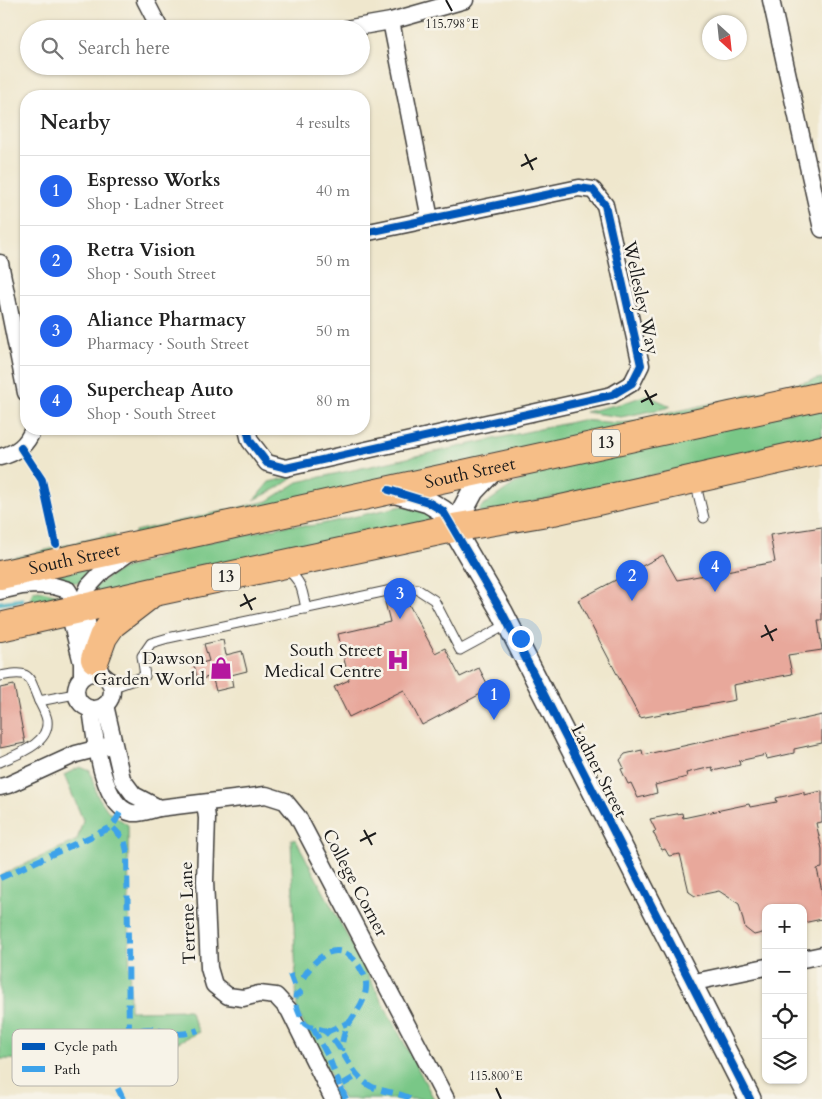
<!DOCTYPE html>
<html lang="en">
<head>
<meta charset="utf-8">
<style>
  body { margin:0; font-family:Cardo,serif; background:#f2f2f2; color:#222 }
  .controls { position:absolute; right:15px; bottom:15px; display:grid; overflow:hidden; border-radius:10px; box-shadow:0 1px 4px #0004 }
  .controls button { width:45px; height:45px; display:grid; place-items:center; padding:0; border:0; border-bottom:1px solid #e0e0e0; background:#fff; color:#222; font:25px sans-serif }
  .compass { position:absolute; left:702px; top:15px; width:45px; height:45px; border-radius:50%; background:#fff; box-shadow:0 1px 4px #0004; rotate:153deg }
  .you { position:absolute; left:520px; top:638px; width:18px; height:18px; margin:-12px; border:4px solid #fff; border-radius:50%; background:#1a73e8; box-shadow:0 0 0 8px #1a73e833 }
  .badge { display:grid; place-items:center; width:32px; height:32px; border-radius:50%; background:#2563eb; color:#fff; font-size:16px; font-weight:700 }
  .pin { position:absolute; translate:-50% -41px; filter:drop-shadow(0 1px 2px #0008) }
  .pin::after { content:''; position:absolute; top:26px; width:18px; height:15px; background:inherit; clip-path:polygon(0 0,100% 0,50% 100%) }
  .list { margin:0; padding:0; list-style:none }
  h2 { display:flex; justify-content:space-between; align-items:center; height:65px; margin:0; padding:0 20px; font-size:21px }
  h2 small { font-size:16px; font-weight:400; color:#767676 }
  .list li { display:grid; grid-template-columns:32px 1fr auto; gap:15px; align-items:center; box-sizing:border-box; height:70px; padding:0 20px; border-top:1px solid #e0e0e0 }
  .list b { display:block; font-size:19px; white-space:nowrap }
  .list p { margin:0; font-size:16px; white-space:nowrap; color:#767676 }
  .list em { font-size:16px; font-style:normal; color:#767676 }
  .icon { flex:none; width:28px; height:28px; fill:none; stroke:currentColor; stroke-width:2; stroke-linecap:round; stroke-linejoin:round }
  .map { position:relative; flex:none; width:822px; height:1099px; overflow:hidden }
  .search { position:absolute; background:#fff; box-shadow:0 1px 4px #0004; left:20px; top:20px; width:350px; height:55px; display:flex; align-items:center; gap:12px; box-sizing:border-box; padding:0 18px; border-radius:28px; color:#767676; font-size:19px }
  .panel { position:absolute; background:#fff; box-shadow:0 1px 4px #0004; left:20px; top:90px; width:350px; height:345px; border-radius:20px }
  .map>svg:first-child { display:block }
</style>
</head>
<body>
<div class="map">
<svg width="822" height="1099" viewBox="0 0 822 1099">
  <rect width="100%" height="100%" fill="#f7f3e8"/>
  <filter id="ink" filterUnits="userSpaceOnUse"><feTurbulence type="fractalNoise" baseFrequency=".02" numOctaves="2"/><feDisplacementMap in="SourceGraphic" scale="10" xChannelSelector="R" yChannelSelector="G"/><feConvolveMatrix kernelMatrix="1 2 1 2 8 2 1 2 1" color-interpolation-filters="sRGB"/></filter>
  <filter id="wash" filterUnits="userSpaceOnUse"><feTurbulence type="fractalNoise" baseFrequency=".0096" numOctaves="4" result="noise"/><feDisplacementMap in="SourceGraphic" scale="20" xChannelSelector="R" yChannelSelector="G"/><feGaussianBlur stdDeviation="1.12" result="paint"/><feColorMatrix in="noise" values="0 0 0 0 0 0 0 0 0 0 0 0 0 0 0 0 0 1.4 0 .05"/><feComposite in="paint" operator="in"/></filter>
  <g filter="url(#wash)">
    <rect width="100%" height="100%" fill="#efe7cd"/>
    <g fill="#79c787" stroke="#4a7252">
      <path d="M822,378V386L135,536V531L268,501L298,482L581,420L618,423L631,422Z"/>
      <path d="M646,395L671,406L667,408L621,417L585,412L624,403Z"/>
      <path d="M822,405V438L482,513L478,510L482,506L514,484L546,468Z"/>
      <path d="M295,476L278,488L254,500L269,482Z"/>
      <path d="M402,506L413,507L440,518L102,595L91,589L111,575L121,570L199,544L290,525L308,526L322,524Z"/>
      <path d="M108,535H115L116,542L0,564V561Z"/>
      <path d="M98,567L78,583L50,579L45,576Z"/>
      <path d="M39,590L69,598L32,609L31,597L33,591Z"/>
      <path d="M80,767L90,771L97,795L108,811L128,825L130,1011L189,1010L199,1032L137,1062L0,1059V876L77,840L83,820L64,775Z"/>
      <path d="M291,839L296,840L434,1099H343L297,1011Z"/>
    </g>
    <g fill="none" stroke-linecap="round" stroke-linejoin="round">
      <path stroke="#42afbf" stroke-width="5" d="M0,603L22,600"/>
    </g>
    <g id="blocks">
      <g fill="#e8a89b">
        <path d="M822,527V620H818L822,650L788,655L792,674L733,685L735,700L640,718L578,600L663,555L677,580L775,562L770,535Z"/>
        <path d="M406,599L435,653L445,648L460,677L479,668L490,689L422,725L404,690L349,717L334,687L349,680L338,634L390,622L385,602Z"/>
        <path d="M223,640L226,655L242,651L247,671L231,675L233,687L216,691L212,676L198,680L194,665L209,661L204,644Z"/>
        <path d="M14,685L25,743L0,748V688Z"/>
        <path d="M822,715V743L794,749V753L767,759L766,755L739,761L740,765L713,771L712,767L686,773L687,777L655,785L657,793L638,798L631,783L628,784L621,769L624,768L620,760L625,754L642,750L643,755Z"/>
        <path d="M822,791V822L816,823L822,849V868L817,869L822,891V919L803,923V908H766V932L754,935L745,928L739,904L719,891L695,896L689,892L680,854L669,856L665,849L662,850L653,832L656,831L650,819L682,813L683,818L749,804L750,807L777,802L776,798L804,792V795Z"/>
      </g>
    </g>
  </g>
  <g filter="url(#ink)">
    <use href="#blocks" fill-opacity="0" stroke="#3c3a37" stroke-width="1"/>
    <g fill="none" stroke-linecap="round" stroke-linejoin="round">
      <defs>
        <g id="service">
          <path d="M695,481L704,518"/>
          <path d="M286,568C302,583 302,588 306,609"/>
          <path d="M0,676C31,670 28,675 39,701L75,694"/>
          <path d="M111,688L145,676L142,656L151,643L168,638L401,588L417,589L434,600L460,650L508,624"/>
          <path d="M0,762C17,754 50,744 47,720C46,714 42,707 39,701"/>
        </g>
        <g id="minor">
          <path d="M145,0L160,29"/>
          <path d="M771,0L822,229"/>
          <path d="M391,21L430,219"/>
          <path d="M345,29L391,21L465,0"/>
          <path d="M0,263L26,393"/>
          <path d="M247,429L250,441L267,463L286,468L612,395L632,383L641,365L605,205L593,190L579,188L364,233"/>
          <path d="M0,457C17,453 27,445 33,429"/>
          <path d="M0,591L22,586L35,585L54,586L68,590L87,622L95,659L102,675"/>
          <circle cx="94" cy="691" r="18"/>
          <path d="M82,677V663L72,624L89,586L103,571L129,553"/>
          <path d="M105,705L122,779L134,795L159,808"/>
          <path d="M91,709C95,735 101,807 132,813C141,814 150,810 159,808L266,795L285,801L298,817L446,1099"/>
          <path d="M0,787L8,785L76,754L107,746"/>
          <path d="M205,803L207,818L205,881L209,968L214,985L228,996L243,998L259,994L276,996L289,1010L333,1099"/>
          <path d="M803,959L822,955"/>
          <path d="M690,983L766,967"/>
        </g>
        <g id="tertiary">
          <path d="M389,491L428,502L443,511L502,612L750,1099"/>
          <path d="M453,528L473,491L496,467"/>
        </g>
        <g id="trunk">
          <path id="s1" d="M0,575L822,396"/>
          <path d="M0,627L154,592L453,528L553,511L822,450"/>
          <path d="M95,659L103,637L112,624L147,597"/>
        </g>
      </defs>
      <use href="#service" stroke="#3c3a37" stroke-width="11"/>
      <use href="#minor" stroke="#3c3a37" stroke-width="19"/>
      <use href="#tertiary" stroke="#3c3a37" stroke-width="24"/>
      <use href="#trunk" stroke="#3c3a37" stroke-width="30"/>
      <use href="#service" stroke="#fff" stroke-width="9"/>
      <use href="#minor" stroke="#fff" stroke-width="16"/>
      <use href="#tertiary" stroke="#fff" stroke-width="21"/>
      <use href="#trunk" stroke="#f6be87" stroke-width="28"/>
      <g stroke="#3da2ea" stroke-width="6" stroke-dasharray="12 6" stroke-linecap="butt">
        <path d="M120,813L112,827L124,839L127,851L129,1035"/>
        <path d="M0,878L112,827"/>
        <path d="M290,974L295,987L300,993L296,995C294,1003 300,1017 305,1024C311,1030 321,1027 326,1032C343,1046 349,1071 367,1084C380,1093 397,1091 411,1099"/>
        <path d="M303,978C317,955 339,937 359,966C363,973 367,979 366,988C365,1004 353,1015 346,1029C343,1036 342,1043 341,1051"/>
        <path d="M313,1028L329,1058L340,1086"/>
        <path d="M326,1032L350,1022"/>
        <path d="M123,1099C113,1077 94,1052 124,1037C132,1034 141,1028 150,1029C168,1031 179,1038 198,1030"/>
        <path d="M346,1099L340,1086L358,1075"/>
      </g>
      <defs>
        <g id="cycleway">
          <path d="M247,429L250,441L267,463L286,468L612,395L632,383L641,365L605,205L593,190L579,188L364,233"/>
          <path d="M21,448L42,480L56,544"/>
          <path d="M389,490L428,502L443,511L502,612L750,1099"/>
        </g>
      </defs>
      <use href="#cycleway" stroke="#f7f3e8" stroke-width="11"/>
      <use href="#cycleway" stroke="#0057b8" stroke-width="8"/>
    </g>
  </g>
  <path fill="none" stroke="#1c1c1c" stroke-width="2" d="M446,0L452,11M525,154L533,170M521,166L537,158M645,390L653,405M641,402L657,394M244,594L252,610M240,606L256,598M765,625L773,641M761,637L777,629M364,830L372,845M360,841L376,833M496,1088L501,1099"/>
  <defs>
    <symbol id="hospital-bare" viewBox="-9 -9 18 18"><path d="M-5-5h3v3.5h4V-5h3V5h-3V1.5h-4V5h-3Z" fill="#b5179e" stroke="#f7f3e8" stroke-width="2.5" paint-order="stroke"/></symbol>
    <symbol id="shop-bare" viewBox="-9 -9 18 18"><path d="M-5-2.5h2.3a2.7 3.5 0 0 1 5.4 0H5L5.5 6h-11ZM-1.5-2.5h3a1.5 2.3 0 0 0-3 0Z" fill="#b5179e" stroke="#f7f3e8" stroke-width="2.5" paint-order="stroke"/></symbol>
  </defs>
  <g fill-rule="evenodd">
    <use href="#hospital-bare" x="382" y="644" width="32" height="32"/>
    <use href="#shop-bare" x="205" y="652" width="32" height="32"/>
  </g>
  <g text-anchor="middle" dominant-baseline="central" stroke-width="5" stroke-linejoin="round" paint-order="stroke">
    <g fill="#f7f3e8" stroke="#5e5c59" stroke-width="1">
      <rect x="592" y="429.5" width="28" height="27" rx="4"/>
      <rect x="212" y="563.5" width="28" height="27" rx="4"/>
    </g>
    <g font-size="16" font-weight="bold" fill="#1c1c1c">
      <text x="606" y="443">13</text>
      <text x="226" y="577">13</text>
    </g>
    <g font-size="18" fill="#1c1c1c" stroke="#f7f3e8">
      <text transform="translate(641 298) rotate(78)">Wellesley Way</text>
      <text stroke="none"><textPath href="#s1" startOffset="481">South Street</textPath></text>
      <text stroke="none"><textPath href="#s1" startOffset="76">South Street</textPath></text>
      <text transform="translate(599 771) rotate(63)">Ladner Street</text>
      <text transform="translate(355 883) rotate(62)">College Corner</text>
      <text transform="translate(188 913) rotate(-92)">Terrene Lane</text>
    </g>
    <g font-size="18" fill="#1c1c1c" stroke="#f7f3e8" text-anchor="end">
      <text x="382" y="650">South Street<tspan x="382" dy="21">Medical Centre</tspan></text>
      <text x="205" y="658">Dawson<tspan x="205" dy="21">Garden World</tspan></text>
    </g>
  </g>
  <rect x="12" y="1029" width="166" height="57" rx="8" fill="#f7f3e8" stroke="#b5b2ab" stroke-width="1"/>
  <rect x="22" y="1043" width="23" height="7" fill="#0057b8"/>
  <rect x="22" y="1066" width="23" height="6" fill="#3da2ea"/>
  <g font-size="14" fill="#1c1c1c">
    <text x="54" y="1051">Cycle path</text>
    <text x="54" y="1074">Path</text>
  </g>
  <g font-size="12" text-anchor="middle" fill="#1c1c1c" stroke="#f7f3e8" stroke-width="5" stroke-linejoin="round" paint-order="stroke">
    <text x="452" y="28">115.798°E</text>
    <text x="496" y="1080">115.800°E</text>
  </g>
</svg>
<div class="controls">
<button>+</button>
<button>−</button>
<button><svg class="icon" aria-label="locate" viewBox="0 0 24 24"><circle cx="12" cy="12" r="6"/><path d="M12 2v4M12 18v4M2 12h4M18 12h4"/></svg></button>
<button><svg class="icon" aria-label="layers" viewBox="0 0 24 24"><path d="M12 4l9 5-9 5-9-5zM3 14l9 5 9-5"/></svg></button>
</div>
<svg class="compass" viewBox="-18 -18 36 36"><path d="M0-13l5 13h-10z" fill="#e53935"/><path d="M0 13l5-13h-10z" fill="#767676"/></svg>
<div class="you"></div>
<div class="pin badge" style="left:494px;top:720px">1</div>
<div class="pin badge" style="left:632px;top:601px">2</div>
<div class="pin badge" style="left:400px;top:619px">3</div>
<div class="pin badge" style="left:715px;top:592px">4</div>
<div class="search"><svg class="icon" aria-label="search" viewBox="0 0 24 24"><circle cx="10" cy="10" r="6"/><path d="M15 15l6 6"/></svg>Search here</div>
<section class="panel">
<h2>Nearby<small>4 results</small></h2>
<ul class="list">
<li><span class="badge">1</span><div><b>Espresso Works</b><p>Shop · Ladner Street</p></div><em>40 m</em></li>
<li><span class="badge">2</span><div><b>Retra Vision</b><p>Shop · South Street</p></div><em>50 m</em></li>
<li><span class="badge">3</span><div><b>Aliance Pharmacy</b><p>Pharmacy · South Street</p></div><em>50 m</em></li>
<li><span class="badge">4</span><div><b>Supercheap Auto</b><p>Shop · South Street</p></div><em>80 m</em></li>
</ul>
</section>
</div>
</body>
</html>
